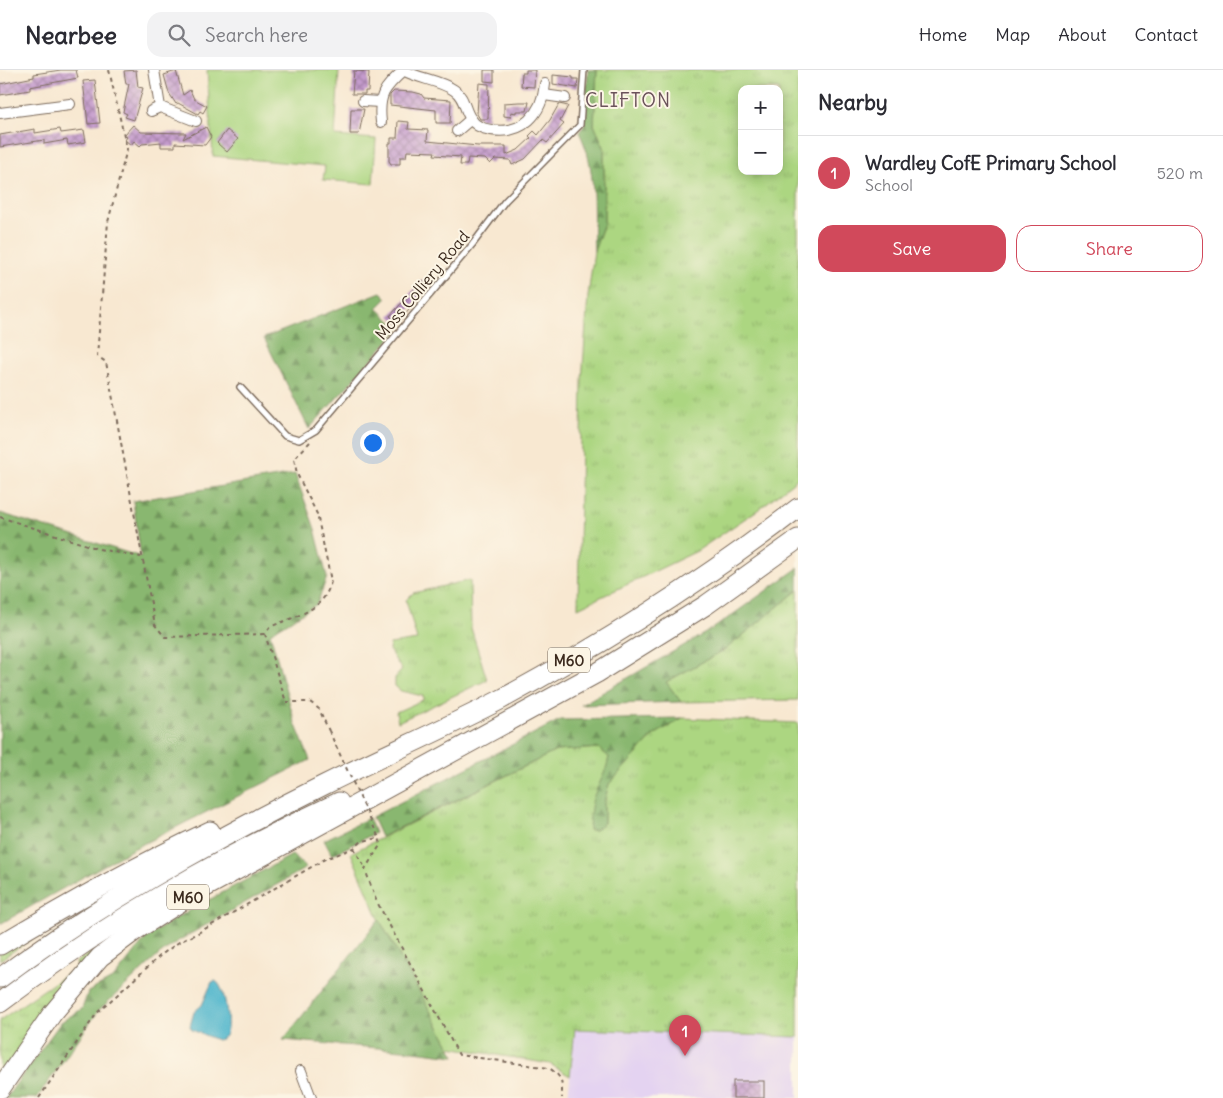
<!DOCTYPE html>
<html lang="en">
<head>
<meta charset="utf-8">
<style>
  body { margin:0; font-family:Delius,sans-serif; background:#f2f2f3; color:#2b2b33 }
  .controls { position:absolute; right:15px; top:15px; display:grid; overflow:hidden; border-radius:10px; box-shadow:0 2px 12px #0003 }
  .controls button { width:45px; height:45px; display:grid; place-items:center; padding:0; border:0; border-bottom:1px solid #e1e1e2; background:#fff; color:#2b2b33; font:25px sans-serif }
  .you { position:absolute; left:372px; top:372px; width:18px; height:18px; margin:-12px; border:4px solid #fff; border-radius:50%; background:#1a73e8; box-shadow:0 0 0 8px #1a73e833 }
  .badge { display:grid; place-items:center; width:32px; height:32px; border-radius:50%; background:#d1495b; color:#fff; font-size:16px; font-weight:700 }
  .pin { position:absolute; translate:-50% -41px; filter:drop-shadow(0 1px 2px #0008) }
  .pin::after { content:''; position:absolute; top:26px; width:18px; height:15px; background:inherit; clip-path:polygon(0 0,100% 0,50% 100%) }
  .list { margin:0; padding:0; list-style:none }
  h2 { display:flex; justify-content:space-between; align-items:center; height:65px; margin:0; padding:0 20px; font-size:21px }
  h2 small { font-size:16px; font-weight:400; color:#7c7c81 }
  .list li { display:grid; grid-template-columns:32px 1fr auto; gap:15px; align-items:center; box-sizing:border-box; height:75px; padding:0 20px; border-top:1px solid #e1e1e2 }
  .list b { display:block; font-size:19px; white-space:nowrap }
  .list p { margin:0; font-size:16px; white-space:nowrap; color:#7c7c81 }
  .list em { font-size:16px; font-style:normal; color:#7c7c81 }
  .actions { display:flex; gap:10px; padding:15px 20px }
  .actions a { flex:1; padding:11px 0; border:1px solid #d1495b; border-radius:15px; text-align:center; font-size:18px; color:#d1495b }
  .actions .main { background:#d1495b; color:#fff }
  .icon { flex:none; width:28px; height:28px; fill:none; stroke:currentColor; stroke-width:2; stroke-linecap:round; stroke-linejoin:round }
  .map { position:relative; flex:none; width:798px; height:1028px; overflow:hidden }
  header { display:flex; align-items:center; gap:30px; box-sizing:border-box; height:70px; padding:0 25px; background:#fff; border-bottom:1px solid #e1e1e2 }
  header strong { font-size:24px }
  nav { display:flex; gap:28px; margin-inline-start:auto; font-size:18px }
  .search { width:350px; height:45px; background:#f2f2f3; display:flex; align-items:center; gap:12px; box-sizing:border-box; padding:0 18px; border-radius:15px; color:#7c7c81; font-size:19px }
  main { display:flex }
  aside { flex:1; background:#fff }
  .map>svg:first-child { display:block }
</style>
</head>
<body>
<header>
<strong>Nearbee</strong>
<div class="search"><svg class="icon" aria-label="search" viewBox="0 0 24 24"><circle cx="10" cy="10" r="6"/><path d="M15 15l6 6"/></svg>Search here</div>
<nav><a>Home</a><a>Map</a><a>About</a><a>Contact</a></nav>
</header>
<main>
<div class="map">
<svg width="798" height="1028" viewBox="0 0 798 1028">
  <defs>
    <pattern id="grass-tufts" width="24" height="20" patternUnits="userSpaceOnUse" patternTransform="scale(1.25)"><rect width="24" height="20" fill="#acd681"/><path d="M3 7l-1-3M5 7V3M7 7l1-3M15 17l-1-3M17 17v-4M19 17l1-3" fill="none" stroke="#95b86f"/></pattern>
    <pattern id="forest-firs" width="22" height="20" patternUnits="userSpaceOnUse" patternTransform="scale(1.25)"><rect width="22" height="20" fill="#89b76f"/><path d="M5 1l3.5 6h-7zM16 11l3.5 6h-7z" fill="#71955b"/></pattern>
    <pattern id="building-cross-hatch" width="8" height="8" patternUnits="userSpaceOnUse" patternTransform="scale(1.25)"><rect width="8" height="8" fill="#c59bcd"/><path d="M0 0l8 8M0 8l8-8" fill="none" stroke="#a17fa6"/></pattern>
  </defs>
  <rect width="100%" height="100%" fill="#fcf5e5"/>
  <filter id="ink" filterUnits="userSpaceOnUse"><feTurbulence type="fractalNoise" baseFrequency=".02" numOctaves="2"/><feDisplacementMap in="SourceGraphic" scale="10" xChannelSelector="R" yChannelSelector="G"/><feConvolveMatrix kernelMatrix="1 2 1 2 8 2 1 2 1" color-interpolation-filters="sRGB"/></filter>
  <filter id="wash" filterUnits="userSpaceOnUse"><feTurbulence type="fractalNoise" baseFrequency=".0096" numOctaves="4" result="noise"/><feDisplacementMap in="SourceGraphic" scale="20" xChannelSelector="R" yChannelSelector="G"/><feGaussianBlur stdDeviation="1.12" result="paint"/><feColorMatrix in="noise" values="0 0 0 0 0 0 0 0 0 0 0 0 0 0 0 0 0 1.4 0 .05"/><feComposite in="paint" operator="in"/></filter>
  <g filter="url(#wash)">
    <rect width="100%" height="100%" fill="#f8e8d1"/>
    <path fill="#e4d3f1" d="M575,959L798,967V1028H568Z"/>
    <g fill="url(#grass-tufts)" stroke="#748050" fill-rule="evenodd">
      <path d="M597,0H798V408L759,439L697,481L578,538L582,311L588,226L594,181L604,153V77L594,55ZM742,19H779V101H742Z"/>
      <path d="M470,510L471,558L487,610L398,652L396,642L423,630V626L401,621L395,616V608L402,600L389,580L390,574L417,570L406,530L413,523Z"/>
      <path d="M798,520V630L681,632L666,612L726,579Z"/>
      <path d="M682,648L798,653V967L575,959L570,1006L550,994L450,977L379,849L351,783L556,681L599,678L609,687L606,703L596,721L589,760H595L604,753V732L609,714L654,665Z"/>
      <path d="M50,855L51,856L0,890V883Z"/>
      <path d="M110,871L0,1006V950L77,897L76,892Z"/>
    </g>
    <g fill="url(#forest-firs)" stroke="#627046">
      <path d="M588,0H597L594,55L604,77V153L594,181C592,140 598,99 579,62L584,56Z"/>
      <path d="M381,222L387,228L377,238L399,259L309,359L264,268Z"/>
      <path d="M295,404L315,459L327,507L317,534L270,563L295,653L310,690L131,780L0,854V443L141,487L133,431Z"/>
      <path d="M798,498V520L726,579L666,612L681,632L581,635L714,558Z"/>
      <path d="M682,648L654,665L609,714L604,732V753L595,760H589C590,747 590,733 596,721C602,707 606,702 609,687L599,678L556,681L381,767L372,747L560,650Z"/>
      <path d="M369,748L375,763L332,785L324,770Z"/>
      <path d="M292,785L306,798L178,871L160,884L99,940L37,1028H6L61,952L82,939L88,922L114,908L147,867L181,845Z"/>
      <path d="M379,849L455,986L414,981L283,970Z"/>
    </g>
    <path fill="#acd681" stroke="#748050" d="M207,0H339L335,66L376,69L373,114L323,110L325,96L213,86Z"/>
    <path fill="#4eb5cc" stroke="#447075" d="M215,911C225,914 230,954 226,963C225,968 221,969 217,970L192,960L190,956L194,942L202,935L212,912Z"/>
    <g id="blocks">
      <g fill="url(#building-cross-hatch)">
        <path d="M61,0H76L78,8L30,17V20L0,25V14L34,7V4Z"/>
        <path d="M136,0L138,17L143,18L134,50L125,47L127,44L123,42L129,14H126L124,1Z"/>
        <path d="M484,0H494V12L484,11Z"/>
        <path d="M526,0H535L534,17L521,16L522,3H526Z"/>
        <path d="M176,1L183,25L190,20L194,29L207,36L203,43L200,41L198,44L178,33L176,34L169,23L164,5Z"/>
        <path d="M354,1L369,2L368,21H365V24H352Z"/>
        <path d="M553,5L573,7V9H578L577,18L553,14Z"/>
        <path d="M95,10L100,53L88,54L83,11Z"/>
        <path d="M479,13L489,14L488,49H480L477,44Z"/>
        <path d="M394,21L413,22L421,24L424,28L451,30L450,53H436V40L390,35V25Z"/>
        <path d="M519,32H529L527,41H516V43L511,42L510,47L504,46V33Z"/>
        <path d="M559,34L568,36L560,51L564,54L547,73L543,70L525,89L512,95L510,90L495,89L490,94L485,89L468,88L467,95H460L461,87L434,85L435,82L407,81L406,87H400V94H391L389,91V73H391V68H397L398,51L409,52L408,59L428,60L427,71L478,76H506V85L518,80L531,68L529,66L534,61L538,65L550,50Z"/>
        <path d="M351,39H364L359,64H350Z"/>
        <path d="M133,55L141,62L186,63L183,69L206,57L211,67L205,75L175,73V77H161V72L142,74L140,76L134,71L131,75L125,70L127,67L124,65Z"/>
        <path d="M35,59V63L60,59L61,63L84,60L86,72L68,75L67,70L44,74V70L0,77V65Z"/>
        <path d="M227,60L238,69L227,82L217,73Z"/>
        <path d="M422,210L429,216L398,253L390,246Z"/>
        <rect x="733" y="1011" width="31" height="17"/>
      </g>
    </g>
  </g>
  <g filter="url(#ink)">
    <use href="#blocks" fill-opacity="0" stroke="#7d6c5d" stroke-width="1"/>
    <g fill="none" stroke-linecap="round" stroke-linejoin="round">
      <defs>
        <path id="service" d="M240,317L285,366L299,370L316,360L472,175L505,131L580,55L584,0"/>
        <g id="minor">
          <path d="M154,0L160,37"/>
          <path d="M403,0C419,9 439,10 454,20C465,27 464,40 471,49C475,56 484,59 491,60C523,65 542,44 545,14"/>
          <path d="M544,25L565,28"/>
          <path d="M363,31L380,32"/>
          <path d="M151,41L160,37L196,51"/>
          <path d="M0,43L70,34"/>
          <path d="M381,52C378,25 384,18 404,0"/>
          <path d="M457,61L471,49"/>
          <path d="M301,1001L311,1028"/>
        </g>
        <g id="motorway">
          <path d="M0,875C68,834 138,795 210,761"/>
          <path d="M0,908C101,833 211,771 324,715C382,686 442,660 500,630C602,575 706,509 798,438"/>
          <path d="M0,933C105,853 219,788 339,732"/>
          <path d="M0,1019L52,944L100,887L136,860L193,824L597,603L706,535L798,469"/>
        </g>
      </defs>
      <use href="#service" stroke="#7d6c5d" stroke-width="8"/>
      <use href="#minor" stroke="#7d6c5d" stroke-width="12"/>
      <use href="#motorway" stroke="#7d6c5d" stroke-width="21"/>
      <g stroke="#7d6c5d" stroke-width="2" stroke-dasharray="4 4" stroke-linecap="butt">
        <path d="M109,0L127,79L108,152L97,286L106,292L155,555L165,567L265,564"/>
        <path d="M310,372L294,389L297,404L317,444L331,511C325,541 295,546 270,557L265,564L286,632H310L319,639L329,661"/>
        <path d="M0,447L99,479L141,487"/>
        <path d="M354,778L365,798"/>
        <path d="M39,1028L97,943L161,885L179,872L198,863L325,789L354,778L362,771L379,768L381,774L365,799L376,830L459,985L549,998C563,1007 562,1012 562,1028"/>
      </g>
      <use href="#service" stroke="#fff" stroke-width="5"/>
      <use href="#minor" stroke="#fff" stroke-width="10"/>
      <use href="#motorway" stroke="#fff" stroke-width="19"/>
      <path stroke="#7d6c5d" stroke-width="2" stroke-dasharray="4 4" stroke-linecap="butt" d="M329,661L379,768"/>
    </g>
  </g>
  <g text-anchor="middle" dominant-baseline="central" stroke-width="4" stroke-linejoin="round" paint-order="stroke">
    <g fill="#fcf5e5" stroke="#75675a" stroke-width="1">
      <rect x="548" y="577.5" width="42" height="25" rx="4"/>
      <rect x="167" y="814.5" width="42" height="25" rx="4"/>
    </g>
    <g font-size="15" font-weight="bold" fill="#3b2a1e">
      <text x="569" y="590">M60</text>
      <text x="188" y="827">M60</text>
    </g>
    <g font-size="16" fill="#3b2a1e" stroke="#fcf5e5">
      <text transform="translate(422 215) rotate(-50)">Moss Colliery Road</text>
    </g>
    <g font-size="19" letter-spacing="1" fill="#6b525b" stroke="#fcf5e5">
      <text x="628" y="30">CLIFTON</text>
    </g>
  </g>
</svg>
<div class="controls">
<button>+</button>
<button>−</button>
</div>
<div class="you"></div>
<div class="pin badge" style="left:685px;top:986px">1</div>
</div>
<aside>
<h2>Nearby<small></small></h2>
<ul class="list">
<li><span class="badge">1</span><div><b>Wardley CofE Primary School</b><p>School</p></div><em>520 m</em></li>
</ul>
<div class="actions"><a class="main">Save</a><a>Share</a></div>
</aside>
</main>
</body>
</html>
